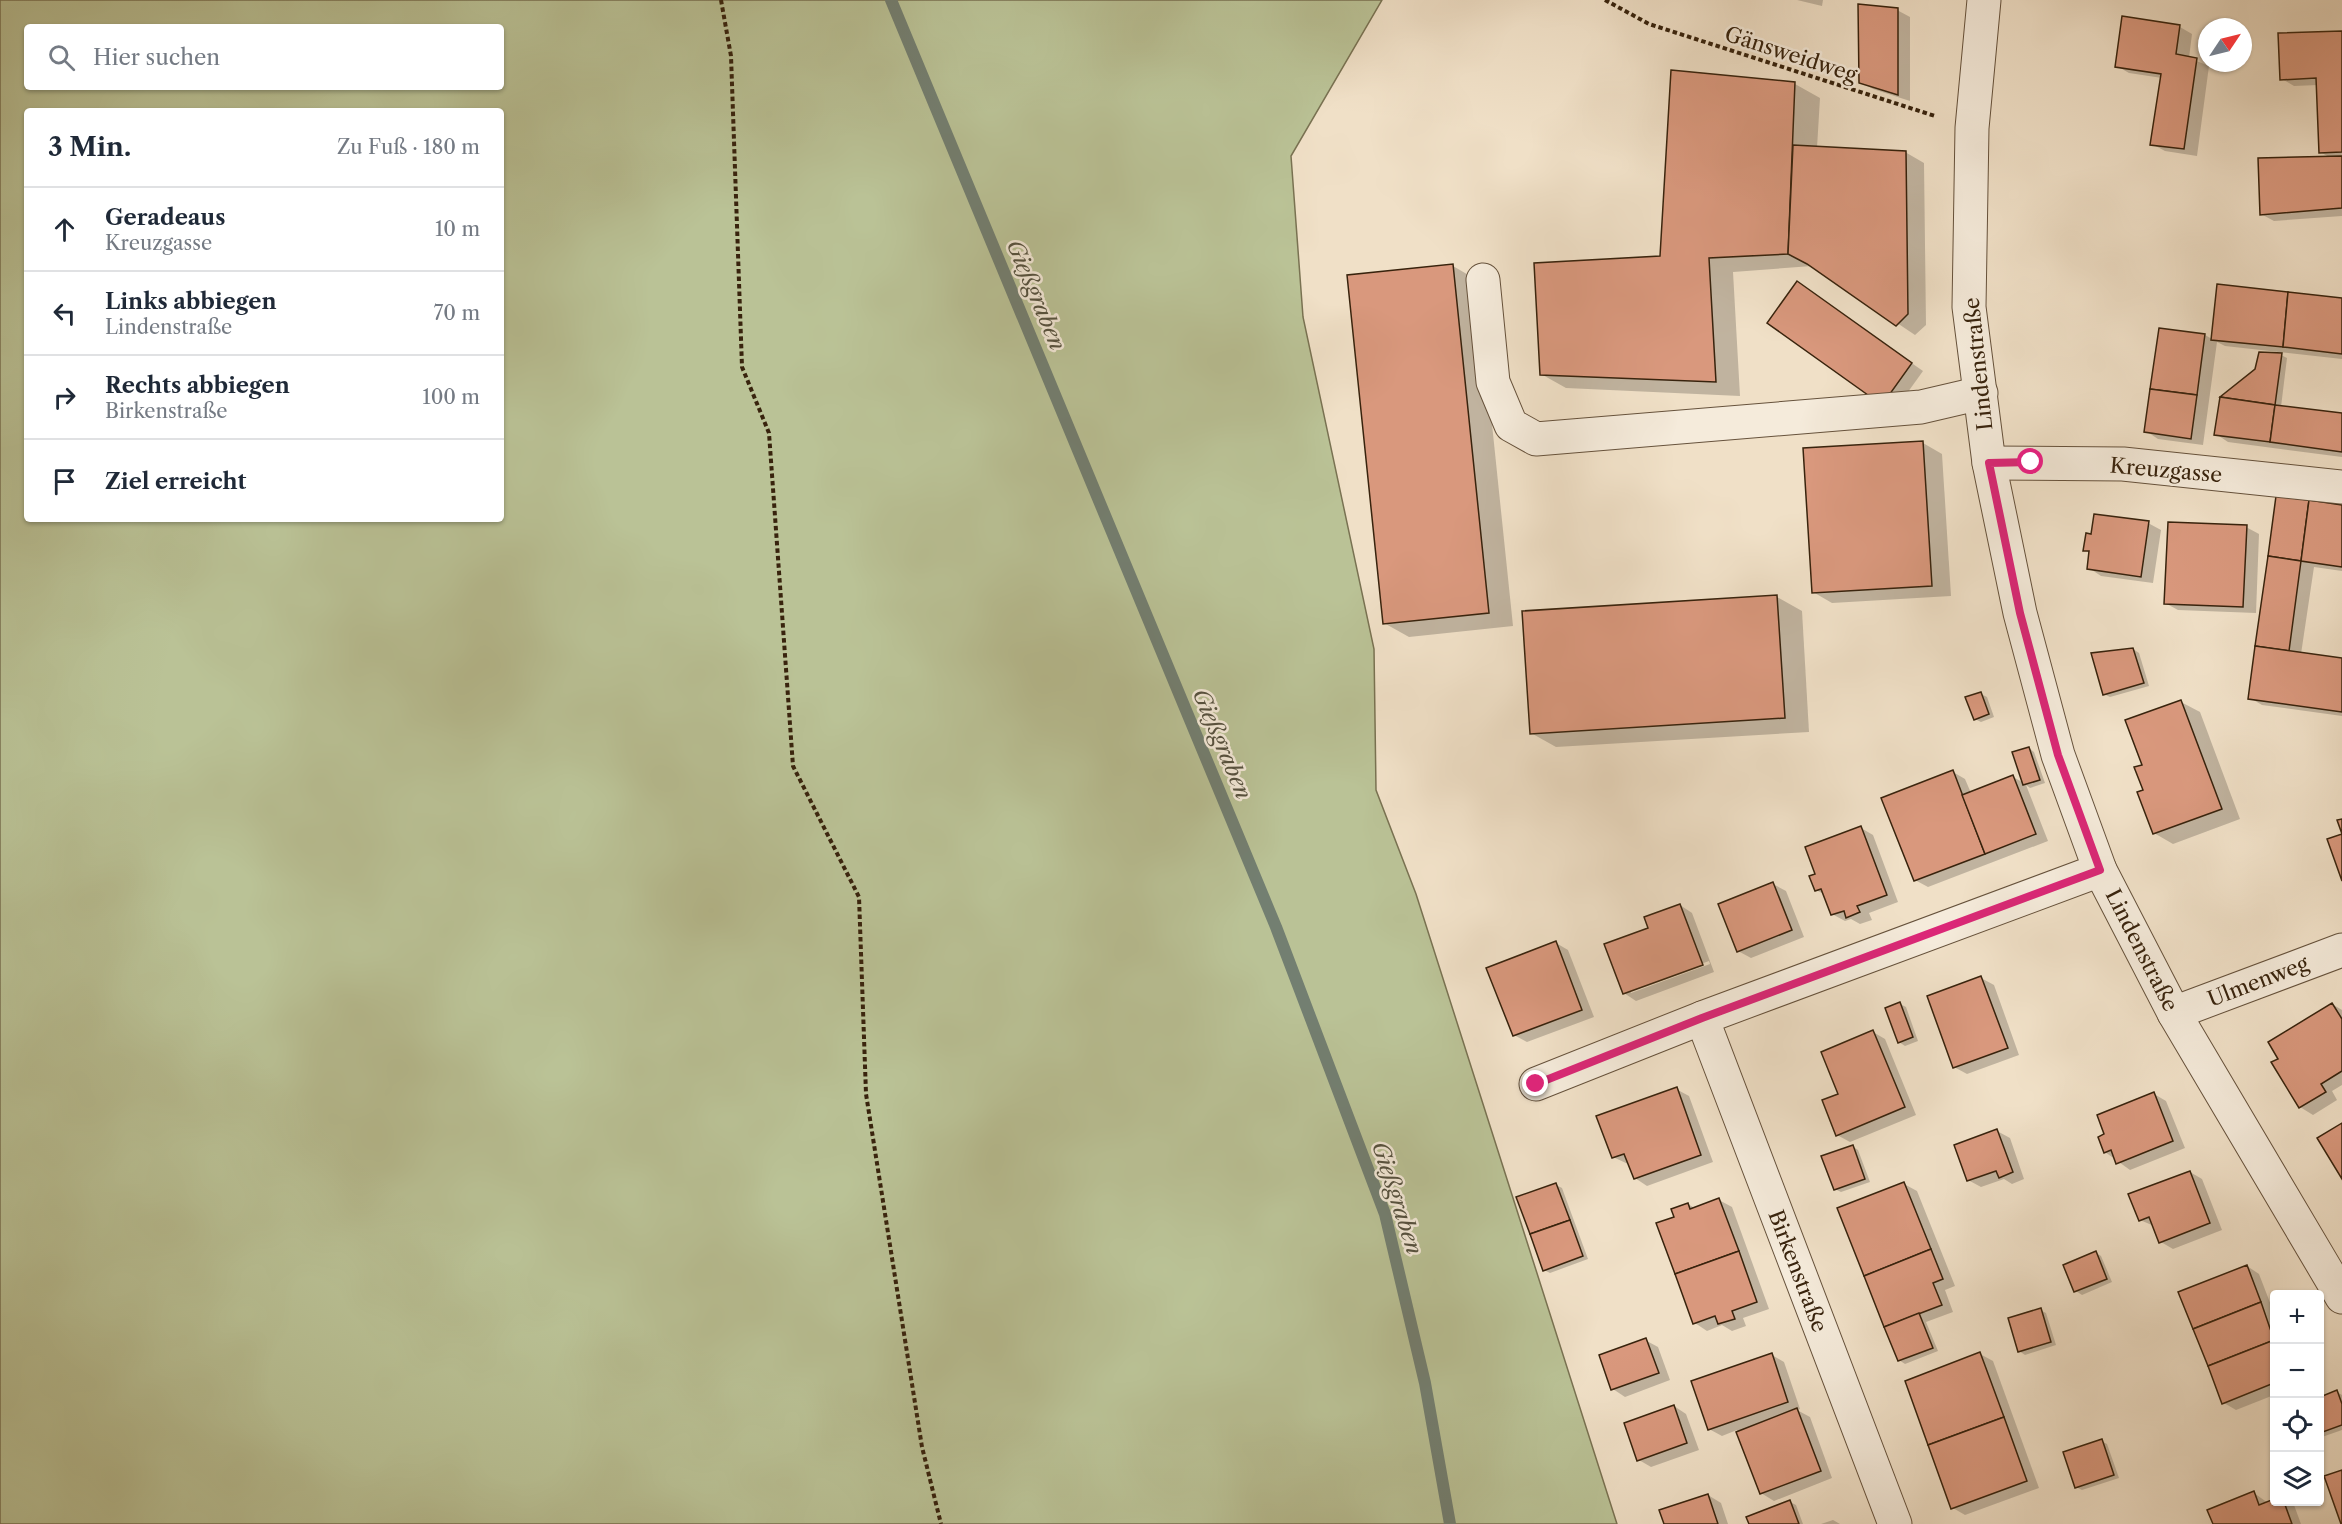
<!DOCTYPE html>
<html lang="de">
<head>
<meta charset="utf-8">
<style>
  body { margin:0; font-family:"Libre Caslon Text",serif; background:#f2f2f3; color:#1f2937 }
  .controls { position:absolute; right:18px; bottom:18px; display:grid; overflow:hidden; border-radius:6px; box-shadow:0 2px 4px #0004 }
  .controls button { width:54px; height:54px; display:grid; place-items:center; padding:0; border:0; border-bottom:2px solid #e0e1e3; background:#fff; color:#1f2937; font:30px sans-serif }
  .compass { position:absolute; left:2198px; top:18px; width:54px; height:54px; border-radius:50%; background:#fff; box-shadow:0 2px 4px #0004; rotate:55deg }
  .stop { position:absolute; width:18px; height:18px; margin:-14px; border:4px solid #db2777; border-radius:50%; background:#fff }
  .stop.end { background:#db2777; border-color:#fff; box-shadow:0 2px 6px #0008 }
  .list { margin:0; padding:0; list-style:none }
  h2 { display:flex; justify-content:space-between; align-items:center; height:78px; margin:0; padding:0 24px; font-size:26px }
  h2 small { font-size:20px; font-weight:400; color:#747a83 }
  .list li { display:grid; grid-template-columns:39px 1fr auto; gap:18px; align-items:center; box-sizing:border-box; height:84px; padding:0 24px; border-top:2px solid #e0e1e3 }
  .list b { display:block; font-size:22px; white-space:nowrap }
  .list p { margin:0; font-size:20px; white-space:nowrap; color:#747a83 }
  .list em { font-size:20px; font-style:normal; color:#747a83 }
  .icon { flex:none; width:33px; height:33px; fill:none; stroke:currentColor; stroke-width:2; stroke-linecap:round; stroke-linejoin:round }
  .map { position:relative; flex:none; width:2342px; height:1524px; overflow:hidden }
  .search { position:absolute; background:#fff; box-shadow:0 2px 4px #0004; left:24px; top:24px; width:480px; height:66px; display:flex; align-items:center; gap:15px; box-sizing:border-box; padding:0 21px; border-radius:6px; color:#747a83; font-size:22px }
  .panel { position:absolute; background:#fff; box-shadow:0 2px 4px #0004; left:24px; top:108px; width:480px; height:414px; border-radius:6px }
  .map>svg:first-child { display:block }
</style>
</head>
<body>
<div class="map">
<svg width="2342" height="1524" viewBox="0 0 2342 1524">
  <rect width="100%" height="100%" fill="#f0e0c7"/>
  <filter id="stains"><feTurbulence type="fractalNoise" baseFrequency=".00333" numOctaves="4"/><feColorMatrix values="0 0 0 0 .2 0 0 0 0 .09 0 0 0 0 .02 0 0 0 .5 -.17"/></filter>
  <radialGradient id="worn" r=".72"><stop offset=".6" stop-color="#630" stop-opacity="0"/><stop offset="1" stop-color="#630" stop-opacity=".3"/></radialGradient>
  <path fill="#bac296" stroke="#797252" stroke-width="1.5" fill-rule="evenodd" d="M0,0H1382L1291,156L1303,317L1374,649L1376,790L1416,894L1617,1524H0ZM27,27H501V87H27ZM27,111H501V519H27Z"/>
  <g fill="#0003" fill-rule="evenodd">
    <path d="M1797,0H1823L1822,6Z"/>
    <path d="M1897,10L1910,17V101L1873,89L1860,82Z"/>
    <path d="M2124,18L2180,27L2192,34L2189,58L2209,66L2197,156L2165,151L2152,144L2162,78L2129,73L2117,66Z"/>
    <path d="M2342,32V216L2274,221L2261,214L2331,158L2320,152L2318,85L2294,86L2282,79Z"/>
    <path d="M1673,72L1795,84L1820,98L1817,148L1905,152L1924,163L1926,325L1915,335L1812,266L1733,272L1740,396L1566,388L1541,374L1661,258Z"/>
    <path d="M1453,266L1477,280L1513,626L1409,637L1384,623Z"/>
    <path d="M1797,283L1923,371L1895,410Z"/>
    <path d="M2342,299V359L2225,346L2217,342L2203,445L2158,439L2146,431L2205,335L2212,339Z"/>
    <path d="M2279,354L2287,358L2281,407L2342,415V457L2228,442L2216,434Z"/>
    <path d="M1923,443L1942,454L1951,596L1832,603L1813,592Z"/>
    <path d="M2277,497L2342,506V571L2314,567L2301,654L2342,660V716L2262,705L2250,698Z"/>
    <path d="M2148,523L2161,530L2153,583L2101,576L2089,568L2090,553L2085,550Z"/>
    <path d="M2246,527L2259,534L2256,613L2178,610L2165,603Z"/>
    <path d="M1777,597L1802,611L1809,732L1556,747L1531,733Z"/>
    <path d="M2133,649L2139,653L2149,686L2110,697L2104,694Z"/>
    <path d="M1981,694L1987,697L1994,717L1981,722L1975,719Z"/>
    <path d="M2181,702L2200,712L2240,819L2173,844L2154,833L2145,791L2143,765Z"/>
    <path d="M2029,748L2034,752L2045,783L2030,788L2026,785L2048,841L1928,887L1915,880L1953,772L1965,779L1971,793L2013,777L2024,783Z"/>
    <path d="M1861,828L1873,835L1898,902L1869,913L1872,920L1860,924L1851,919L1845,921L1832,914L1824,894L1816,890L1817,875Z"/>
    <path d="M1773,884L1786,891L1804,937L1751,958L1738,951Z"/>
    <path d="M1680,905L1692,913L1714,972L1636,1001L1624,993L1650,929ZM1709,961L1710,964L1631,993V990Z"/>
    <path d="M1556,943L1568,950L1594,1017L1527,1042L1514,1035Z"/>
    <path d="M1981,978L1994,985L2019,1055L1967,1074L1954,1067Z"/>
    <path d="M1900,1004L1906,1007L1918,1041L1905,1046L1899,1042Z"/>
    <path d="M2332,1004L2342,1010V1085L2332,1091L2337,1100L2313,1115L2300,1107L2273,1063Z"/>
    <path d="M1873,1032L1885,1039L1916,1115L1850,1142L1837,1135Z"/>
    <path d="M1676,1089L1689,1096L1713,1162L1647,1186L1635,1178L1628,1164L1613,1157Z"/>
    <path d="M2154,1094L2166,1101L2185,1148L2130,1170L2105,1152L2106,1135Z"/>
    <path d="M1997,1131L2010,1138L2024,1179L2012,1184L2004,1179L1981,1187L1968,1180Z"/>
    <path d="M1852,1146L1858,1150L1870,1182L1841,1192L1835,1189Z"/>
    <path d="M2190,1172L2202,1179L2222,1230L2173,1249L2161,1242L2154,1226L2140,1220Z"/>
    <path d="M1904,1184L1917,1191L1955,1286L1945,1290L1953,1312L1926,1322L1938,1351L1905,1364L1899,1360Z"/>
    <path d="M1556,1185L1562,1188L1588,1259L1550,1273L1544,1270Z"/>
    <path d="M1719,1200L1732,1207L1769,1309L1743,1318L1746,1326L1732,1331L1722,1325L1707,1331L1695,1323L1676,1218L1688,1204L1696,1209Z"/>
    <path d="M2096,1253L2101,1256L2112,1282L2082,1295L2076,1291Z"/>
    <path d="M2247,1266L2259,1274L2274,1313V1395L2236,1410L2224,1403Z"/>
    <path d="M2040,1310L2046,1313L2056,1345L2025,1355L2019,1351Z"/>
    <path d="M1645,1340L1658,1347L1670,1380L1625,1397L1613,1389L1601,1356Z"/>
    <path d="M1980,1354L1993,1361L2039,1488L1965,1515L1953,1508Z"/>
    <path d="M1772,1355L1784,1362L1800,1409L1797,1410L1810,1417L1832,1478L1774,1501L1761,1493L1737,1430L1722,1436L1709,1429Z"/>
    <path d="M2337,1392L2342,1395V1430L2322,1437L2320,1436V1398Z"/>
    <path d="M1674,1406L1686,1414L1699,1450L1651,1467L1639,1460Z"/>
    <path d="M2101,1441L2107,1444L2119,1478L2082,1490L2076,1487Z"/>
    <path d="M2254,1493L2268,1503L2288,1502L2294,1505L2301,1524H2214Z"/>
    <path d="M1708,1495L1721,1503L1728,1524H1666Z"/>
    <path d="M1790,1502L1796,1505L1803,1524H1750Z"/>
    <path d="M1833,1520L1840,1524H1821Z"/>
  </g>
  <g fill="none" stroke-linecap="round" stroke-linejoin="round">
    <path stroke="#737f71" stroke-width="12" d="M891,0L1276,927L1385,1214L1425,1383L1450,1524"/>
  </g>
  <g fill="#d9987d" stroke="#38230d" stroke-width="1.5">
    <path d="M1858,4L1898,8V95L1859,83Z"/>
    <path d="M2122,16L2180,25L2176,54L2197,58L2184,149L2150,145L2161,74L2115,67Z"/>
    <path d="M2342,31V152L2319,153L2316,78L2280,80L2278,33Z"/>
    <path d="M1671,70L1795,82L1788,254L1709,258L1716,382L1540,375L1534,263L1660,256Z"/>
    <path d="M1793,145L1906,151L1908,314L1896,326L1807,264L1788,254Z"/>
    <path d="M2342,156V208L2260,215L2258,158Z"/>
    <path d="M1453,264L1489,613L1383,624L1347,275Z"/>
    <path d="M1797,281L1912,363L1882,405L1767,323Z"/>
    <path d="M2217,284L2288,292L2283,347L2211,340Z"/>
    <path d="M2288,292L2342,298V354L2283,347Z"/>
    <path d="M2159,328L2205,334L2197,395L2150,389Z"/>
    <path d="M2259,352L2282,353L2275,405L2220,397L2255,369Z"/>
    <path d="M2150,389L2197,395L2191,439L2144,432Z"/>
    <path d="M2220,397L2275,405L2270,442L2214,435Z"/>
    <path d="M2275,405L2342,413V452L2270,442Z"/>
    <path d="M1923,441L1932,586L1812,593L1803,448Z"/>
    <path d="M2276,496L2309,500L2301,561L2268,556Z"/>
    <path d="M2309,500L2342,505V567L2301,561Z"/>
    <path d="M2094,514L2149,521L2141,577L2087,569L2089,551H2083L2086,533L2091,534Z"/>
    <path d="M2168,522L2247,525L2243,607L2164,604Z"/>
    <path d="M2268,556L2301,561L2289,651L2255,646Z"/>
    <path d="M1777,595L1785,718L1530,734L1522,611Z"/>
    <path d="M2255,646L2342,658V712L2248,699Z"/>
    <path d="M2133,648L2144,683L2103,695L2091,653Z"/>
    <path d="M1981,692L1989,714L1974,720L1965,697Z"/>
    <path d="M2181,700L2222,809L2153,834L2137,792L2143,790L2134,767L2142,765L2125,720Z"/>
    <path d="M2029,747L2040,780L2023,785L2012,752Z"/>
    <path d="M1953,770L1985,854L1914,881L1881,798Z"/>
    <path d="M2013,775L2036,834L1985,854L1962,795Z"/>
    <path d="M2342,819V881L2327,839L2342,834L2337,820Z"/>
    <path d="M1861,826L1887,895L1857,906L1860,912L1846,918L1844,911L1831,915L1821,889L1815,891L1809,876L1815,874L1805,847Z"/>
    <path d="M1773,882L1792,930L1737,952L1718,904Z"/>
    <path d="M1680,904L1703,965L1623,994L1604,944L1648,928L1644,917Z"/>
    <path d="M1556,941L1582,1010L1513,1036L1486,968Z"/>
    <path d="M1981,976L2008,1048L1953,1068L1927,996Z"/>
    <path d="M1900,1002L1913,1037L1898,1043L1885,1008Z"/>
    <path d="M2332,1003L2342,1019V1071L2321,1084L2326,1092L2299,1108L2271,1062L2278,1059L2268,1042Z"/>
    <path d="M1873,1030L1905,1107L1836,1136L1822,1100L1838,1094L1821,1052Z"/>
    <path d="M1677,1087L1701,1155L1634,1179L1624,1154L1612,1158L1596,1116Z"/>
    <path d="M2154,1092L2173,1141L2116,1164L2111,1150L2104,1153L2098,1137L2104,1134L2097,1115Z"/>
    <path d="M2342,1123V1179L2317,1138Z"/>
    <path d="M1997,1129L2013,1172L1999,1178L1996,1171L1967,1181L1954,1145Z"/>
    <path d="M1853,1145L1865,1179L1834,1190L1821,1156Z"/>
    <path d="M2190,1171L2210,1223L2159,1243L2149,1217L2139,1221L2128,1194Z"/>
    <path d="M1904,1182L1931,1249L1864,1276L1837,1208Z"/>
    <path d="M1556,1183L1570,1220L1530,1234L1516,1197Z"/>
    <path d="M1719,1198L1739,1251L1675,1274L1656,1223L1674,1217L1671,1209L1688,1203L1690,1209Z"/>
    <path d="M1570,1220L1583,1256L1543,1271L1530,1234Z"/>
    <path d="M1931,1249L1943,1279L1933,1283L1942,1305L1884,1327L1864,1276Z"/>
    <path d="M1739,1251L1757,1302L1732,1311L1735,1319L1718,1324L1715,1316L1693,1324L1675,1274Z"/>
    <path d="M2096,1251L2107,1279L2074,1292L2063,1265Z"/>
    <path d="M2247,1265L2261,1302L2193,1329L2178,1292Z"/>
    <path d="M2261,1302L2274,1340L2208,1366L2193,1329Z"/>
    <path d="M2041,1308L2051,1342L2018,1352L2008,1318Z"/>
    <path d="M1919,1313L1933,1348L1898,1361L1884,1327Z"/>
    <path d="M1646,1338L1659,1373L1611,1390L1599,1355Z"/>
    <path d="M2274,1340V1383L2222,1404L2208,1366Z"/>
    <path d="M1980,1352L2004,1417L1928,1445L1905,1381Z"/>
    <path d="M1772,1353L1788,1402L1708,1430L1691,1381Z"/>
    <path d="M2337,1390L2342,1404V1425L2320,1433V1397Z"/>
    <path d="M1674,1405L1687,1443L1637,1461L1624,1423Z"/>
    <path d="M1797,1408L1821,1471L1760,1494L1736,1432Z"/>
    <path d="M2004,1417L2027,1481L1951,1509L1928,1445Z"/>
    <path d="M2102,1439L2114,1475L2075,1488L2063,1452Z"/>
    <path d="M2342,1470V1524H2341L2324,1476Z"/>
    <path d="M2254,1491L2259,1505L2274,1499V1502H2284L2292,1524H2213L2207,1510Z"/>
    <path d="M1708,1494L1718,1524H1664L1659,1510Z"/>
    <path d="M1790,1500L1799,1524H1749L1746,1517Z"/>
  </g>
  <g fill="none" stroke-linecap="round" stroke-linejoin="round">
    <defs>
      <g id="minor">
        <path d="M1984,0L1972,128L1969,307L1989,463L2020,613L2058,755L2100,870L2174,1013L2342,1297"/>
        <path d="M1483,280L1493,382L1511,425L1536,439L1885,410L1921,407L1981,393"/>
        <path d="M1989,463L2123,464L2342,487"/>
        <path d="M2174,1013L2342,950"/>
        <path d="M1702,1018L1895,1524"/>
        <path d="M1536,1084L1702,1018L2100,870"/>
      </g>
    </defs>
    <use href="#minor" stroke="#66523c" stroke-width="35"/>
    <g stroke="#38230d" stroke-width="4" stroke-dasharray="4.5 3" stroke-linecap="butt">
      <path d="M721,0L731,56L742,367L769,433L793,766L859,897L866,1094L922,1447L941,1524"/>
      <path d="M1605,0L1649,24L1935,116"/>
    </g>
    <use href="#minor" stroke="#f5ebdb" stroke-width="33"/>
  </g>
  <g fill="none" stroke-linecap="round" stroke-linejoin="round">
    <path stroke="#db2777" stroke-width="8" d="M1536,1084L1702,1018L2100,870L2058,755L2020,613L1989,463L2031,462"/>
  </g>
  <g text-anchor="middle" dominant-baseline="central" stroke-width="5" stroke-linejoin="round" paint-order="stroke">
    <g font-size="21" fill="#38230d" stroke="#f5ebdb">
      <text transform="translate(1791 54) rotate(18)">Gänsweidweg</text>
      <text transform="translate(1978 364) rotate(-96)">Lindenstraße</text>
      <text transform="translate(2166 470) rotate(5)">Kreuzgasse</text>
      <text transform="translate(2142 950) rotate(63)">Lindenstraße</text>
      <text transform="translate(2258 981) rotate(-21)">Ulmenweg</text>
      <text transform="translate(1798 1271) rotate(69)">Birkenstraße</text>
    </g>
    <g font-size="22" font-style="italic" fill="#55513f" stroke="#f5ebdb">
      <text transform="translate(1036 295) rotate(67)">Gießgraben</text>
      <text transform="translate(1222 744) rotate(67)">Gießgraben</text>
      <text transform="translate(1397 1198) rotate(72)">Gießgraben</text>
    </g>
  </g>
  <rect width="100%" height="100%" filter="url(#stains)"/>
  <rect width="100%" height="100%" fill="url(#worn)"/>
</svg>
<div class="controls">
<button>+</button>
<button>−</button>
<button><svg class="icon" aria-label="locate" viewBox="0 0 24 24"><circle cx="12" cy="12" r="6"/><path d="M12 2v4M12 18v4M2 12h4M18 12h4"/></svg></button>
<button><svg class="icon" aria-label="layers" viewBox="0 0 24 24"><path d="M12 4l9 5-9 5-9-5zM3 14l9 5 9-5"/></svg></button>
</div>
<svg class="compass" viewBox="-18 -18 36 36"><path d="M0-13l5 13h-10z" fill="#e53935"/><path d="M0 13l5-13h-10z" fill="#747a83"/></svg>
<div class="stop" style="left:2031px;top:462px"></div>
<div class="stop end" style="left:1536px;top:1084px"></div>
<div class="search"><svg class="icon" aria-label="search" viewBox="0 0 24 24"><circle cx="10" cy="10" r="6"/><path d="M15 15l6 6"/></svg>Hier suchen</div>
<section class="panel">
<h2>3 Min.<small>Zu Fuß · 180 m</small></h2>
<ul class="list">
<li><svg class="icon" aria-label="ahead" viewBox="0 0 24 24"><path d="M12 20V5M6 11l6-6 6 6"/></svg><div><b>Geradeaus</b><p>Kreuzgasse</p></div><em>10 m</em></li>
<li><svg class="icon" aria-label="left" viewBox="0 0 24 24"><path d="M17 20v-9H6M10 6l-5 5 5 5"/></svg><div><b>Links abbiegen</b><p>Lindenstraße</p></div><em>70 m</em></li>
<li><svg class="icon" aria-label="right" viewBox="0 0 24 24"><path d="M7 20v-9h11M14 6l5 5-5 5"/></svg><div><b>Rechts abbiegen</b><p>Birkenstraße</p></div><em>100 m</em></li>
<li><svg class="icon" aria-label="arrive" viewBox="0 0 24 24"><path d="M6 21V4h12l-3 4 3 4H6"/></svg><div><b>Ziel erreicht</b></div></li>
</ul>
</section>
</div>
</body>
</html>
